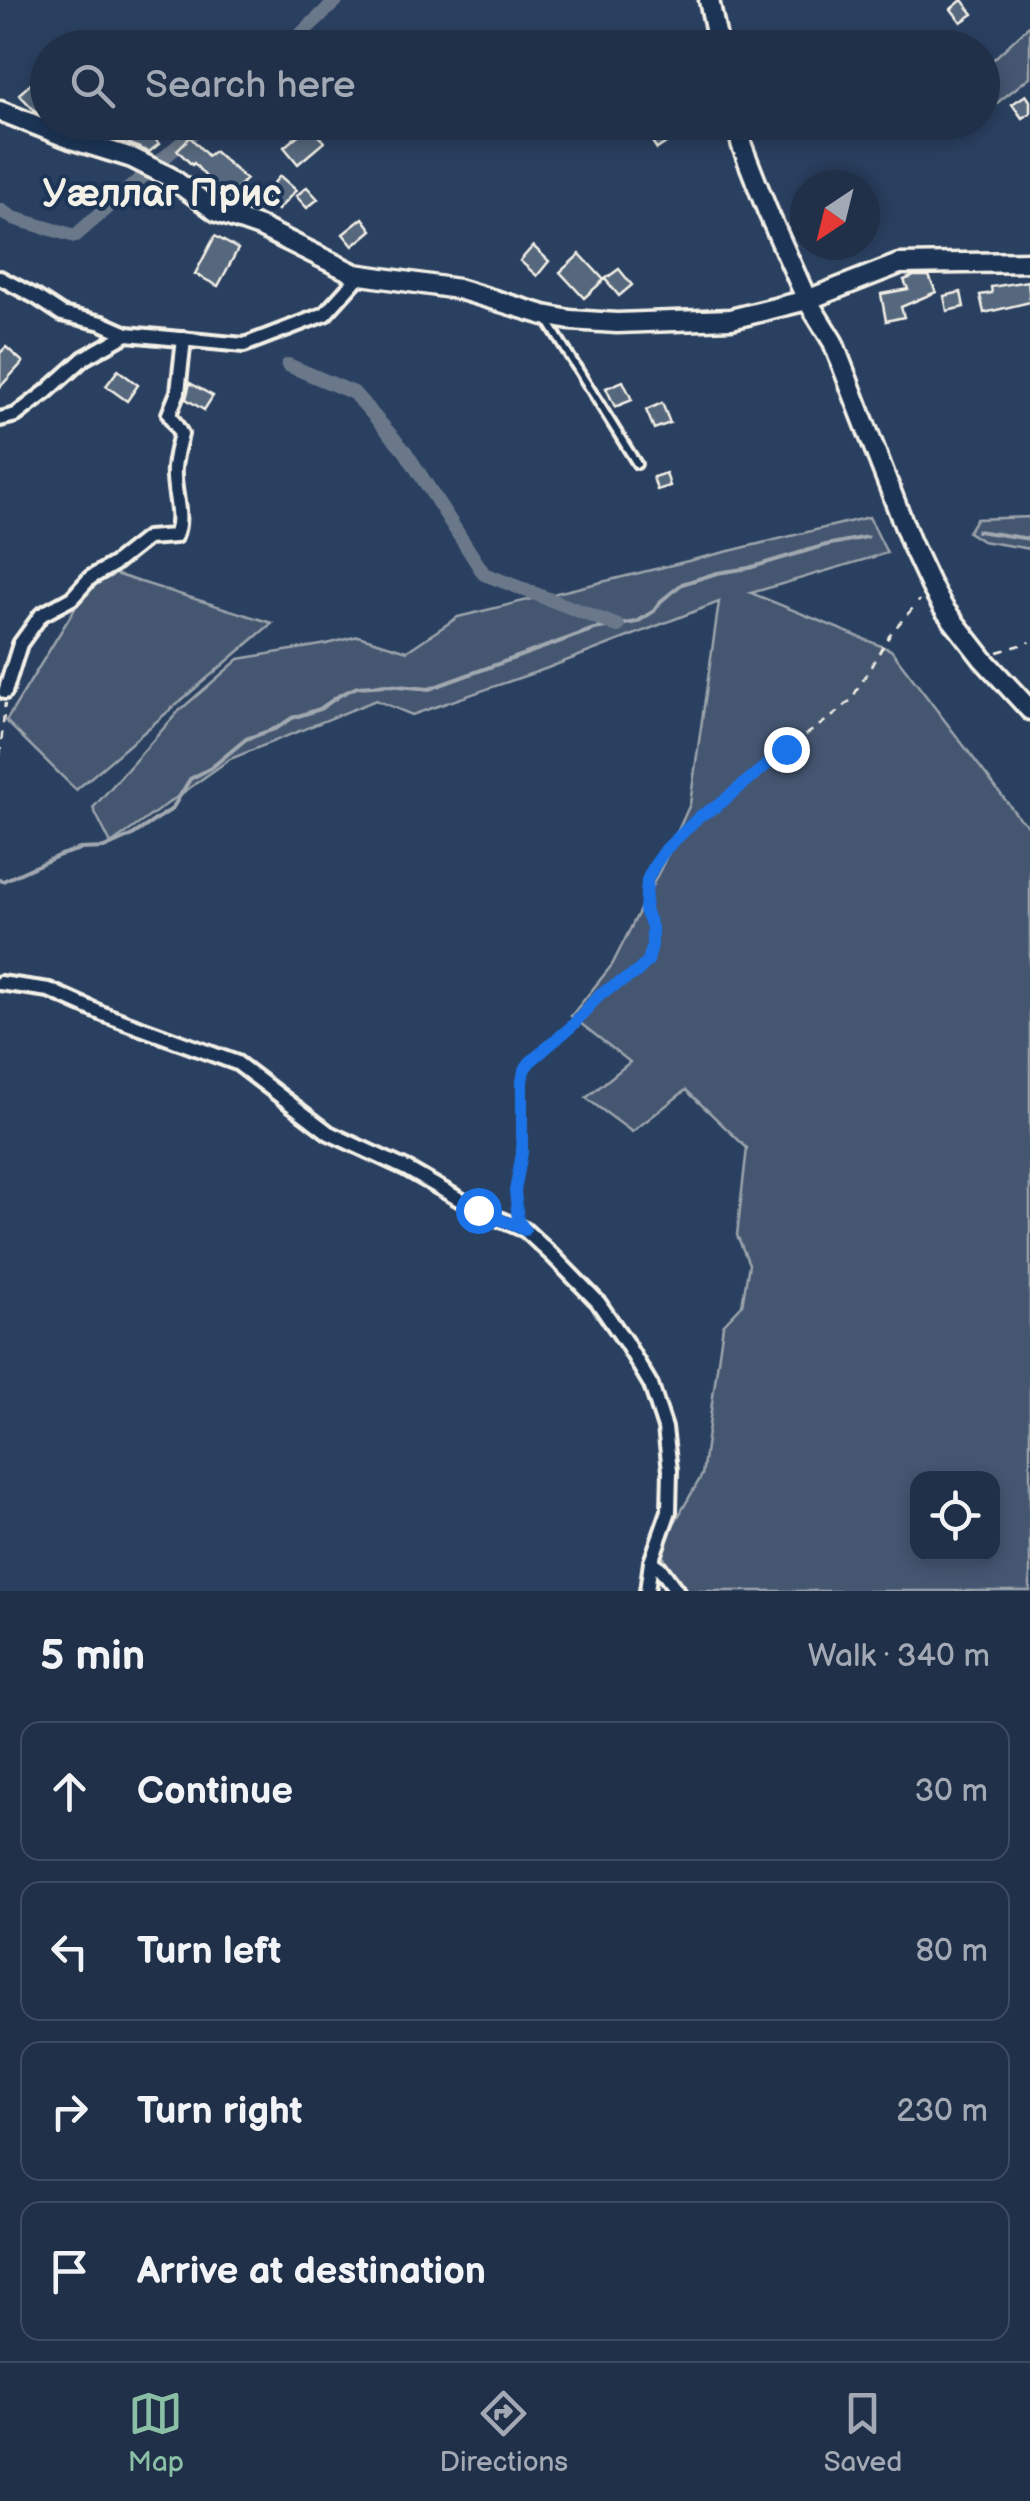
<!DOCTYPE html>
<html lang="en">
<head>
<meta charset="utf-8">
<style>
  body { margin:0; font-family:"Balsamiq Sans",sans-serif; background:#2d3c52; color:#f1f3f6 }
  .controls { position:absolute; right:30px; bottom:30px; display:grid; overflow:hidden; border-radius:20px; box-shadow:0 5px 15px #0003 }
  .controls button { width:90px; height:90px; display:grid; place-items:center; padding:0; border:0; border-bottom:2px solid #3d4b60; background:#203048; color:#f1f3f6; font:50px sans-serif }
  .compass { position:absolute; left:790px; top:170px; width:90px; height:90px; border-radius:50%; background:#203048; box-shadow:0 5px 15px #0003; rotate:215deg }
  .stop { position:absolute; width:30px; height:30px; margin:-22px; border:8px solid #1a73e8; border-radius:50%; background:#fff }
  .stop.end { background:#1a73e8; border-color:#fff; box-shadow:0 2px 10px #0008 }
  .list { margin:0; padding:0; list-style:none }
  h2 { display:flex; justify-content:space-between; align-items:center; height:130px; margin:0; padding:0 40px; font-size:42px }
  h2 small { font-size:32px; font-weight:400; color:#a2a9b4 }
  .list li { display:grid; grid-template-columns:65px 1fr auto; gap:30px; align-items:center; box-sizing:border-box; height:140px; margin:0 20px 20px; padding:0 20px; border:2px solid #3d4b60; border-radius:20px }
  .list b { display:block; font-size:38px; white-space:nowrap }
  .list em { font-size:32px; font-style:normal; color:#a2a9b4 }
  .icon { flex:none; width:55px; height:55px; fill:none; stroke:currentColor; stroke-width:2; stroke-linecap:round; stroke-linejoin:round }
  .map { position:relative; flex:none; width:1030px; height:1591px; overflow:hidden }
  .search { position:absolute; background:#203048; box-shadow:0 5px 15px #0003; left:30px; right:30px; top:30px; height:110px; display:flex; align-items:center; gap:25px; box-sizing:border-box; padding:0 35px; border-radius:55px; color:#a2a9b4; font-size:38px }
  .sheet { height:770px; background:#203048 }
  nav { display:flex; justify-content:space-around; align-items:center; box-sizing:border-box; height:140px; border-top:2px solid #3d4b60; background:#203048; font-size:28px; color:#a2a9b4 }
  nav a { display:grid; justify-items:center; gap:5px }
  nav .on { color:#8abfa5 }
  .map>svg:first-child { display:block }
</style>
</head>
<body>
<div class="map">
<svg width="1030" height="1591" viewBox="0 0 1030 1591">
  <rect width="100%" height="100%" fill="#2a4060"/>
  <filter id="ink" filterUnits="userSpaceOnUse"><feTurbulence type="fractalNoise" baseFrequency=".01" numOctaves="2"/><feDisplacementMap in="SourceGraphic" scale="20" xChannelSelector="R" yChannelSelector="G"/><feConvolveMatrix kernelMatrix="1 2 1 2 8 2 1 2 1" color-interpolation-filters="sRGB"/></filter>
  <g filter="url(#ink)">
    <g fill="#445771" stroke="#9ca4ac" stroke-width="2.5" fill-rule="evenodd">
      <path d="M1030,25V77L988,110L983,111V69Z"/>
      <path d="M869,517L887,553L751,593L891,650L1019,818L1030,827V1591H685L659,1550L702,1475L723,1325L742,1305L749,1264L737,1235L747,1148L686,1090L632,1132L586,1098L630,1062L571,1016L612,965L663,864L690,804L719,602L545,669L412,715L376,700L230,759L111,844L93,808L179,711L239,659L327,644L358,636L407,651L458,617ZM918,1478H992V1554H918Z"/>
      <path d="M1030,517V549L982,541L968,532L976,519Z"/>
      <path d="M99,569L272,623L76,790L6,721Z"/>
    </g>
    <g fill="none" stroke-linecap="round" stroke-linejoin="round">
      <g stroke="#a1a8b0" stroke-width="4">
        <path d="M977,531L1030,539"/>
        <path d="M0,880L3,881L60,855L80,849L104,848L131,836L172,809L190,779L211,768L246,739L277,728L292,718L320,709L340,695L357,687L388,685L429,689L594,629L637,622L654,611L661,601L682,584L717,573L749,568L826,545L867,537"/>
      </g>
      <g stroke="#6a788a" stroke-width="14">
        <path d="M286,48L337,0"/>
        <path d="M0,210L13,218L75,236L205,122"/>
        <path d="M288,365L354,393L405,451L484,574L618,626"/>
      </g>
    </g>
    <g fill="#56677d" stroke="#f4f1e8" stroke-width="2.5">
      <path d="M962,0L973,14L961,22L951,9Z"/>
      <path d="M42,74L48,80V102L36,112L19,94Z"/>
      <path d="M1026,95L1030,101V113L1022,118L1012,104Z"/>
      <path d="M114,122H142L159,144L149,152L130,144Z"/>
      <path d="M310,125L324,142L298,164L284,147Z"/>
      <path d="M667,125L675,137L657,149L649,137Z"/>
      <path d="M190,137L208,156L214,151L246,179L226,200L211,186L212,184L194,163L192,165L177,150Z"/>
      <path d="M280,176L296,190L278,210L262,196Z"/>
      <path d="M307,187L318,199L307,208L296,196Z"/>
      <path d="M363,218L372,230L353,246L343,234Z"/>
      <path d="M215,236L238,249L218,286L195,274Z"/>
      <path d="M533,246L549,261L537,276L520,261Z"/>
      <path d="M580,254L604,280L584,298L560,272Z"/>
      <path d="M619,269L632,285L619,296L605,279Z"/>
      <path d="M914,276H929L936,292L901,307L904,317L886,321L881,294L908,289L904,280Z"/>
      <path d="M1028,281L1030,302L984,313L980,295L992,293L991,287Z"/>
      <path d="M961,292L964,307L947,311L944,296Z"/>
      <path d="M6,347L23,362L0,387V353Z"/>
      <path d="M118,370L138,385L127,401L106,386Z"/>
      <path d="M623,381L632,400L615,407L606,388Z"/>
      <path d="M190,383L213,396L204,410L186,399Z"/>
      <path d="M662,403L670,423L654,429L646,410Z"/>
      <path d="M666,473L670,486L657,490L653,477Z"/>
    </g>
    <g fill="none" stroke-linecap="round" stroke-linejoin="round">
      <defs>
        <path id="lane" d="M547,320L637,464"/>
        <g id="street">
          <path d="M0,278L36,297L62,314L102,323L127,334"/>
          <path d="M0,419L16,415L46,392L84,358L127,334L244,345L325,314L354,282L355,274"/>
          <path d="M5,692L20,644L41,615L72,598L90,578L114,564L147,538L175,536C184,515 172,491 174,468C175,457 178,445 181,434L169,414L178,392L184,339"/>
          <path d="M0,983L49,990L103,1014L237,1063L329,1133L407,1169L478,1210L525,1230L553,1256L598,1302L626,1343L651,1385L665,1428L670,1470L669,1511L651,1562L647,1591"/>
          <path d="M651,1562L660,1568L677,1591"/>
        </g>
        <g id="secondary">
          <path d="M709,0L719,48"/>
          <path d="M0,111L71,139L132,158L170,177L217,212L260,227L355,274L458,289L544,315L570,320L617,323L731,319L807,300L899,264L1030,262"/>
          <path d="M736,122L742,146L767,210L807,300L833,342L911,543L931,586L944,609L983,659L1030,710"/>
        </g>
      </defs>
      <use href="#lane" stroke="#f4f1e8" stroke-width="14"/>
      <use href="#street" stroke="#f4f1e8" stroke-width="20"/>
      <use href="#secondary" stroke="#f4f1e8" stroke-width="25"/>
      <g stroke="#f4f1e8" stroke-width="2.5" stroke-dasharray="8 8" stroke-linecap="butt">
        <path d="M998,652L1030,642"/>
        <path d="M0,756L5,703"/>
        <path d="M517,1211L515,1191L522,1153V1083L524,1070L529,1062L572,1026L600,994L636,973L647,961L652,945L651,927L645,910L647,880L653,866L666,849L700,817L717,806L786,749L837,713L851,700L891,633L920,600"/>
      </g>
      <use href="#lane" stroke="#1d3557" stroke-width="6"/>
      <use href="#street" stroke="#1d3557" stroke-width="12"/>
      <use href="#secondary" stroke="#1d3557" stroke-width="18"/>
    </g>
  </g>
  <g fill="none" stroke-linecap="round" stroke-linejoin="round" filter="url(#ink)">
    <path stroke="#1a73e8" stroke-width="12" d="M478,1210L525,1230L518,1220L515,1191L522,1153V1082L524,1070L530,1062L572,1026L600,994L636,973L648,961L652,945V927L645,910L647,880L654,866L666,849L700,816L717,806L786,749"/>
  </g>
  <g text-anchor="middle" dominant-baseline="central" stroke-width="8" stroke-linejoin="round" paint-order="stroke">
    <g font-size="38" font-weight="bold" fill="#f4f1e8" stroke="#1d3557">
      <text x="162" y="194">Уӕллаг Прис</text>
    </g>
  </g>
</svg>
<div class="controls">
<button><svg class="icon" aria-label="locate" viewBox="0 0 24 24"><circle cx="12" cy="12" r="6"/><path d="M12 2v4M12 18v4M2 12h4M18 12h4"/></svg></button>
</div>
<svg class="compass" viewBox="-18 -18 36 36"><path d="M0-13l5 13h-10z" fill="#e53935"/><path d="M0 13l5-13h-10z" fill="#a2a9b4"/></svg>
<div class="stop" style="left:478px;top:1210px"></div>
<div class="stop end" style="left:786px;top:749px"></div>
<div class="search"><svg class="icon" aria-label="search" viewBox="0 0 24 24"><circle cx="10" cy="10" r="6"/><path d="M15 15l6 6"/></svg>Search here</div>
</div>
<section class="sheet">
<h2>5 min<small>Walk · 340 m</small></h2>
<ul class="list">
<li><svg class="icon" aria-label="ahead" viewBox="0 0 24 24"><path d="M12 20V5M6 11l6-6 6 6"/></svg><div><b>Continue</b></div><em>30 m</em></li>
<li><svg class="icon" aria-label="left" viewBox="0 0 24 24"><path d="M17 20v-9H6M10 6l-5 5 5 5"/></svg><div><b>Turn left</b></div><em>80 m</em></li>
<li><svg class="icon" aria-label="right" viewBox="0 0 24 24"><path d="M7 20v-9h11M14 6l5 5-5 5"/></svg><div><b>Turn right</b></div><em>230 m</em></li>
<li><svg class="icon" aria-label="arrive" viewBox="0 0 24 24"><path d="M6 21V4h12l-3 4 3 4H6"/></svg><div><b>Arrive at destination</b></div></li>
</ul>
</section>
<nav>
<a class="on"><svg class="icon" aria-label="map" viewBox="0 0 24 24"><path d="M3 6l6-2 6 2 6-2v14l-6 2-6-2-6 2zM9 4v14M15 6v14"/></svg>Map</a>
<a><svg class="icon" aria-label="directions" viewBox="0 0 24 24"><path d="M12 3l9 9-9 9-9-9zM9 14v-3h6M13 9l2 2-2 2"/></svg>Directions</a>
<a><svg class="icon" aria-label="saved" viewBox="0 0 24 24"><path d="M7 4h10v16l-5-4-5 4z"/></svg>Saved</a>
</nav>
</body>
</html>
